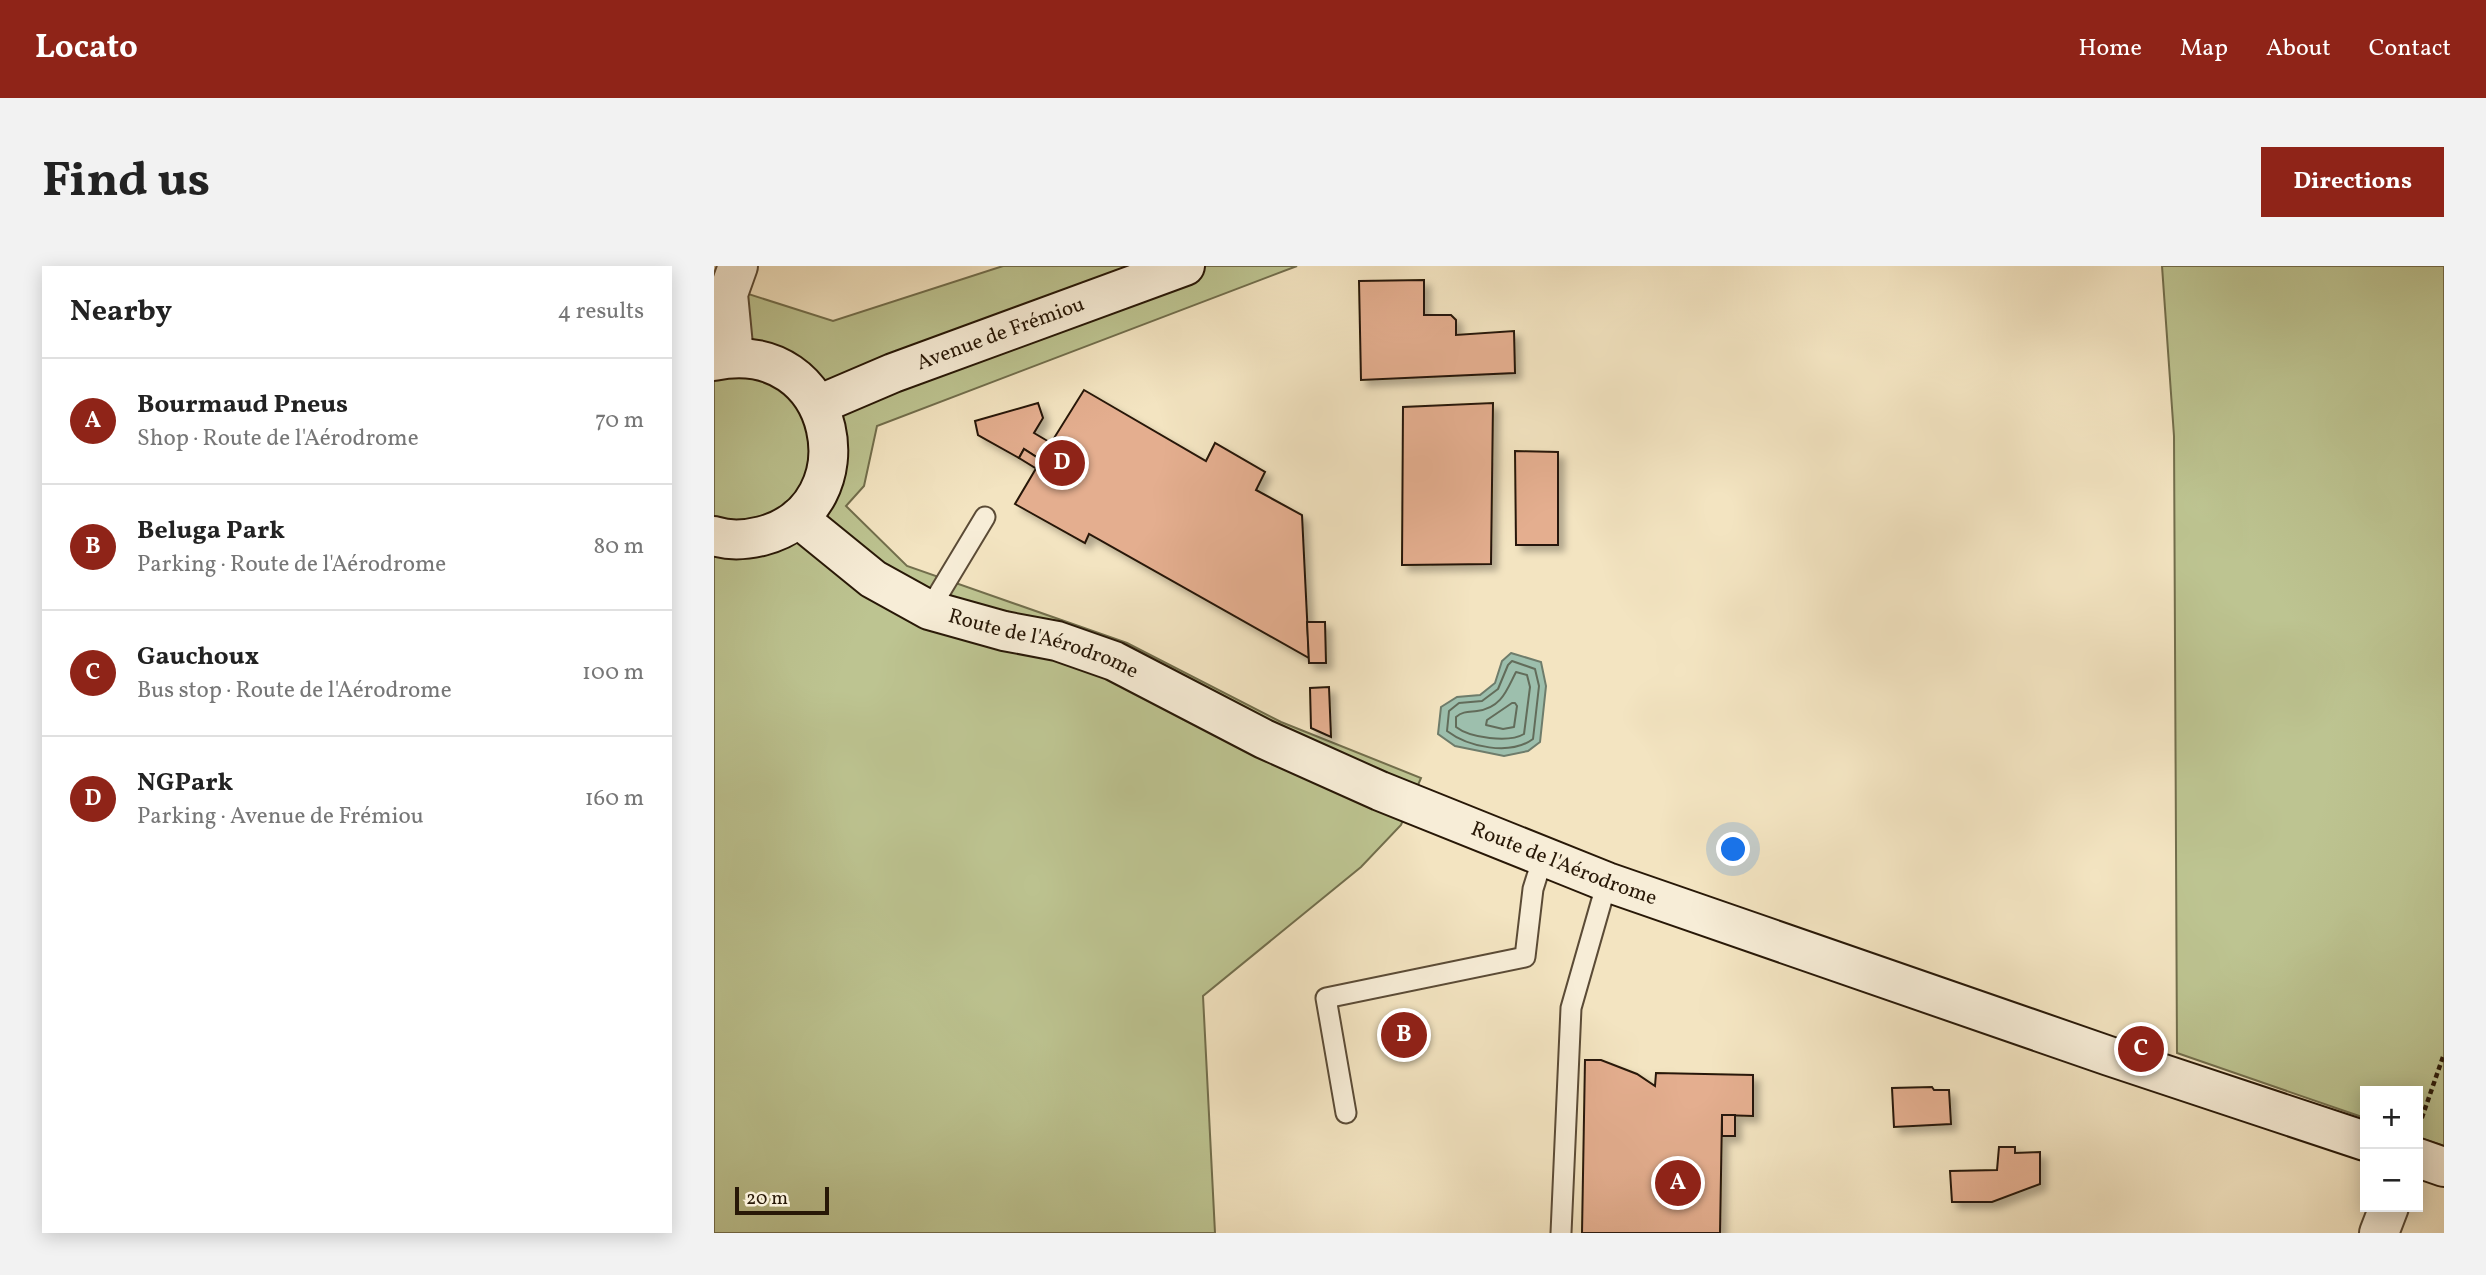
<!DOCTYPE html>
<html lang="en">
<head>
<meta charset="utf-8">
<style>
  body { margin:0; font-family:Vollkorn,serif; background:#f2f2f2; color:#222 }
  .controls { position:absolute; right:21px; bottom:21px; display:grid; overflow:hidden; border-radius:0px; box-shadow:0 4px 18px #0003 }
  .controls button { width:63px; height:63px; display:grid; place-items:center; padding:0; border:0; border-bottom:2px solid #e0e0e0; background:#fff; color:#222; font:35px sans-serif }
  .scale { position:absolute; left:21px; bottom:18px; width:94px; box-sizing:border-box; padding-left:7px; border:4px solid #281807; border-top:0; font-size:19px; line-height:24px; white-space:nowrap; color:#281807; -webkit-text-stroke:5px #f7edd7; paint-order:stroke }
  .you { position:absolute; left:1020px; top:584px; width:24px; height:24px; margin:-18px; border:5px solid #fff; border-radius:50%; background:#1a73e8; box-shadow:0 0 0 10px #1a73e833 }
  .badge { display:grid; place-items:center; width:46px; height:46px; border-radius:50%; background:#8f2418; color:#fff; font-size:23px; font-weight:700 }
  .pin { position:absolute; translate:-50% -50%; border:4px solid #fff; box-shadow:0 2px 7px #0006 }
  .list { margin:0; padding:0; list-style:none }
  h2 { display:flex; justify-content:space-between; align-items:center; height:91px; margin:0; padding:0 28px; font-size:30px }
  h2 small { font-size:23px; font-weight:400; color:#767676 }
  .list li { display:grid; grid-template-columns:46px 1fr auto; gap:21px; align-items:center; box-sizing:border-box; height:126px; padding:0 28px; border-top:2px solid #e0e0e0 }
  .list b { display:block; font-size:26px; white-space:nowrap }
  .list p { margin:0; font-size:23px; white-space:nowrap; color:#767676 }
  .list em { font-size:23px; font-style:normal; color:#767676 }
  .map { position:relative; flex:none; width:1730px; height:967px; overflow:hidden; border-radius:0px }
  header { display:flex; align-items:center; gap:42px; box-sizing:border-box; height:98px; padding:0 35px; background:#8f2418; color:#fff }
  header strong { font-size:33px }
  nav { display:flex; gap:38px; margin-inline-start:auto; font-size:24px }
  .intro { display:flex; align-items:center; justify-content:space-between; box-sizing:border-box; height:168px; padding:0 42px }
  h1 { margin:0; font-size:49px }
  .button { padding:18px 32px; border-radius:0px; background:#8f2418; color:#fff; font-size:24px; font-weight:700 }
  main { display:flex; gap:42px; padding:0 42px }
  aside { flex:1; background:#fff; border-radius:0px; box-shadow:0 4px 18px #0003 }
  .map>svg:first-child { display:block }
</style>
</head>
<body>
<header>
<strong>Locato</strong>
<nav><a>Home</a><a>Map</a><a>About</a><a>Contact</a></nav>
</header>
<div class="intro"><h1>Find us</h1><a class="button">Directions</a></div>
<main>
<aside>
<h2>Nearby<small>4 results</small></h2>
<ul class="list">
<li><span class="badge">A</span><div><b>Bourmaud Pneus</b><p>Shop · Route de l'Aérodrome</p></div><em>70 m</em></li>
<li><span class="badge">B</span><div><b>Beluga Park</b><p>Parking · Route de l'Aérodrome</p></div><em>80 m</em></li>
<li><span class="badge">C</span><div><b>Gauchoux</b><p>Bus stop · Route de l'Aérodrome</p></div><em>100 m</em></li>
<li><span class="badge">D</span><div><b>NGPark</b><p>Parking · Avenue de Frémiou</p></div><em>160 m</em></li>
</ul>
</aside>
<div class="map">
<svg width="1730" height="967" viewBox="0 0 1730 967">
  <defs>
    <filter id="shadow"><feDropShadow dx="6" dy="6" stdDeviation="3.5" flood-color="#0004"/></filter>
  </defs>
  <rect width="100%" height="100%" fill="#f3e4c1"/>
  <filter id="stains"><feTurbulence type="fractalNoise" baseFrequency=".00286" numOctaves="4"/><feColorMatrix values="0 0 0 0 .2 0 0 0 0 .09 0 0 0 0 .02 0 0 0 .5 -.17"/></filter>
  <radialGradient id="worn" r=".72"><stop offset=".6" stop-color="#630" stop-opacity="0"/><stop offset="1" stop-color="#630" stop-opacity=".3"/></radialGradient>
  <g fill="#bdc491" stroke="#726e4c" stroke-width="2">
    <path d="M289,0H583L163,160L150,220L132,240L193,300L413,377L567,456L707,512L687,559L647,601L489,730L501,967H0V17L119,55Z"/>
    <path d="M1448,0H1730V880L1704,871V825H1651V852L1463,787L1460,170Z"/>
  </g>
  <path fill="#9dbfad" stroke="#6e7c6b" stroke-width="2" d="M797,387L827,396L832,420L826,476L814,485L790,490L741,480L724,468L727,441L743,431L766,429L781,417L788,395Z"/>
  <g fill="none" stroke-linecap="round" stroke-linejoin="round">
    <g stroke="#626c5a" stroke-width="2">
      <path d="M798,395L821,403L825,420L819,473C796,490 754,481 733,465L735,445L745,437L768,435L784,423L794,399Z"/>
      <path d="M802,406L813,409L816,421L810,468C795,477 756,472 742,461V451C749,445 755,446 763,445C788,442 793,423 802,406Z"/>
      <path d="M798,437H801L803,440L800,461L789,463L772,459L773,454Z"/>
    </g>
  </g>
  <g fill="#e4ae8f" stroke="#281807" stroke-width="2" filter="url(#shadow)">
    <path d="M710,14V49H737L742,54V69L800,65L801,107L647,114L645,15Z"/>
    <path d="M370,124L492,195L501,177L551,206L542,224L588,249L595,392L375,268L371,277L301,238L327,194L310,183L305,192L264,169L261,155L324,137L329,152L320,167L337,177Z"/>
    <path d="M779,137L777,298L688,299L689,141Z"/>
    <path d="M310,183L327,194L323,203L305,192Z"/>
    <path d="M801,185L844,186V279H802Z"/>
    <path d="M593,356H611L612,397H595Z"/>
    <path d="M615,421L617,471L597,462L596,422Z"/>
    <path d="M871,794H887L923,808L941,820L942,807L1039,809V850L1008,849L1006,967H868Z"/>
    <path d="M1218,821L1220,824H1235L1237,858L1180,861L1178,822Z"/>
    <rect x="1008" y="849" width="13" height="21"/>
    <path d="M1285,881H1301V887L1326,886V918L1278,936H1238L1236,905L1283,904Z"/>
  </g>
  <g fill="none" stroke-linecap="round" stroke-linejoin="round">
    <defs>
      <g id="lane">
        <path d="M215,344L271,251"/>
        <path d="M632,847L612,732L811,691L819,623L829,591"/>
        <path d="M847,967L857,742L893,616"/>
      </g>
      <g id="street">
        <path d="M20,90L14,28L24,0"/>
        <path d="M1665,967L1675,941"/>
      </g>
      <g id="secondary">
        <path d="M0,95C125,69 157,242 48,270C32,274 15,275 0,270"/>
        <path id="s1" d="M104,139L179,107L471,0"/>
        <path id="s2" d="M84,252L159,313L215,344L290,365L343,375L400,395L550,473L666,525L893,616L1395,790L1651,875"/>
        <path d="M1704,892L1730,901"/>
      </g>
    </defs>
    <use href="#lane" stroke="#5b4b36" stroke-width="23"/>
    <use href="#street" stroke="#5b4b36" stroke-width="42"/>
    <use href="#secondary" stroke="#281807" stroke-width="42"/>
    <path stroke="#281807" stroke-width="4.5" stroke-dasharray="5 3.5" stroke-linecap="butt" d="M1705,860L1730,788"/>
    <use href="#lane" stroke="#f7edd7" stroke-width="19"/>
    <use href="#street" stroke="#f7edd7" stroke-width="38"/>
    <use href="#secondary" stroke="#f7edd7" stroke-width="38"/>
  </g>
  <g text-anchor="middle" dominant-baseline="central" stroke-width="5" stroke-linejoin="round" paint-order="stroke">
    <g font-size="21" fill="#281807" stroke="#f7edd7">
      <text stroke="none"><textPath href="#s1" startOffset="196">Avenue de Frémiou</textPath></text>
      <text stroke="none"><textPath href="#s2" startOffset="280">Route de l'Aérodrome</textPath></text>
      <text stroke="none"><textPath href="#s2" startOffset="847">Route de l'Aérodrome</textPath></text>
    </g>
  </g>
  <rect width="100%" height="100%" filter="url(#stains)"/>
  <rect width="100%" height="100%" fill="url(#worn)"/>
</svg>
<div class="controls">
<button>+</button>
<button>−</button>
</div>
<div class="scale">20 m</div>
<div class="you"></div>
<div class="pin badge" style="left:964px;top:917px">A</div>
<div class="pin badge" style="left:690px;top:769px">B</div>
<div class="pin badge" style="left:1427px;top:783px">C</div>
<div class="pin badge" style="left:348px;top:197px">D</div>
</div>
</main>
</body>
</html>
